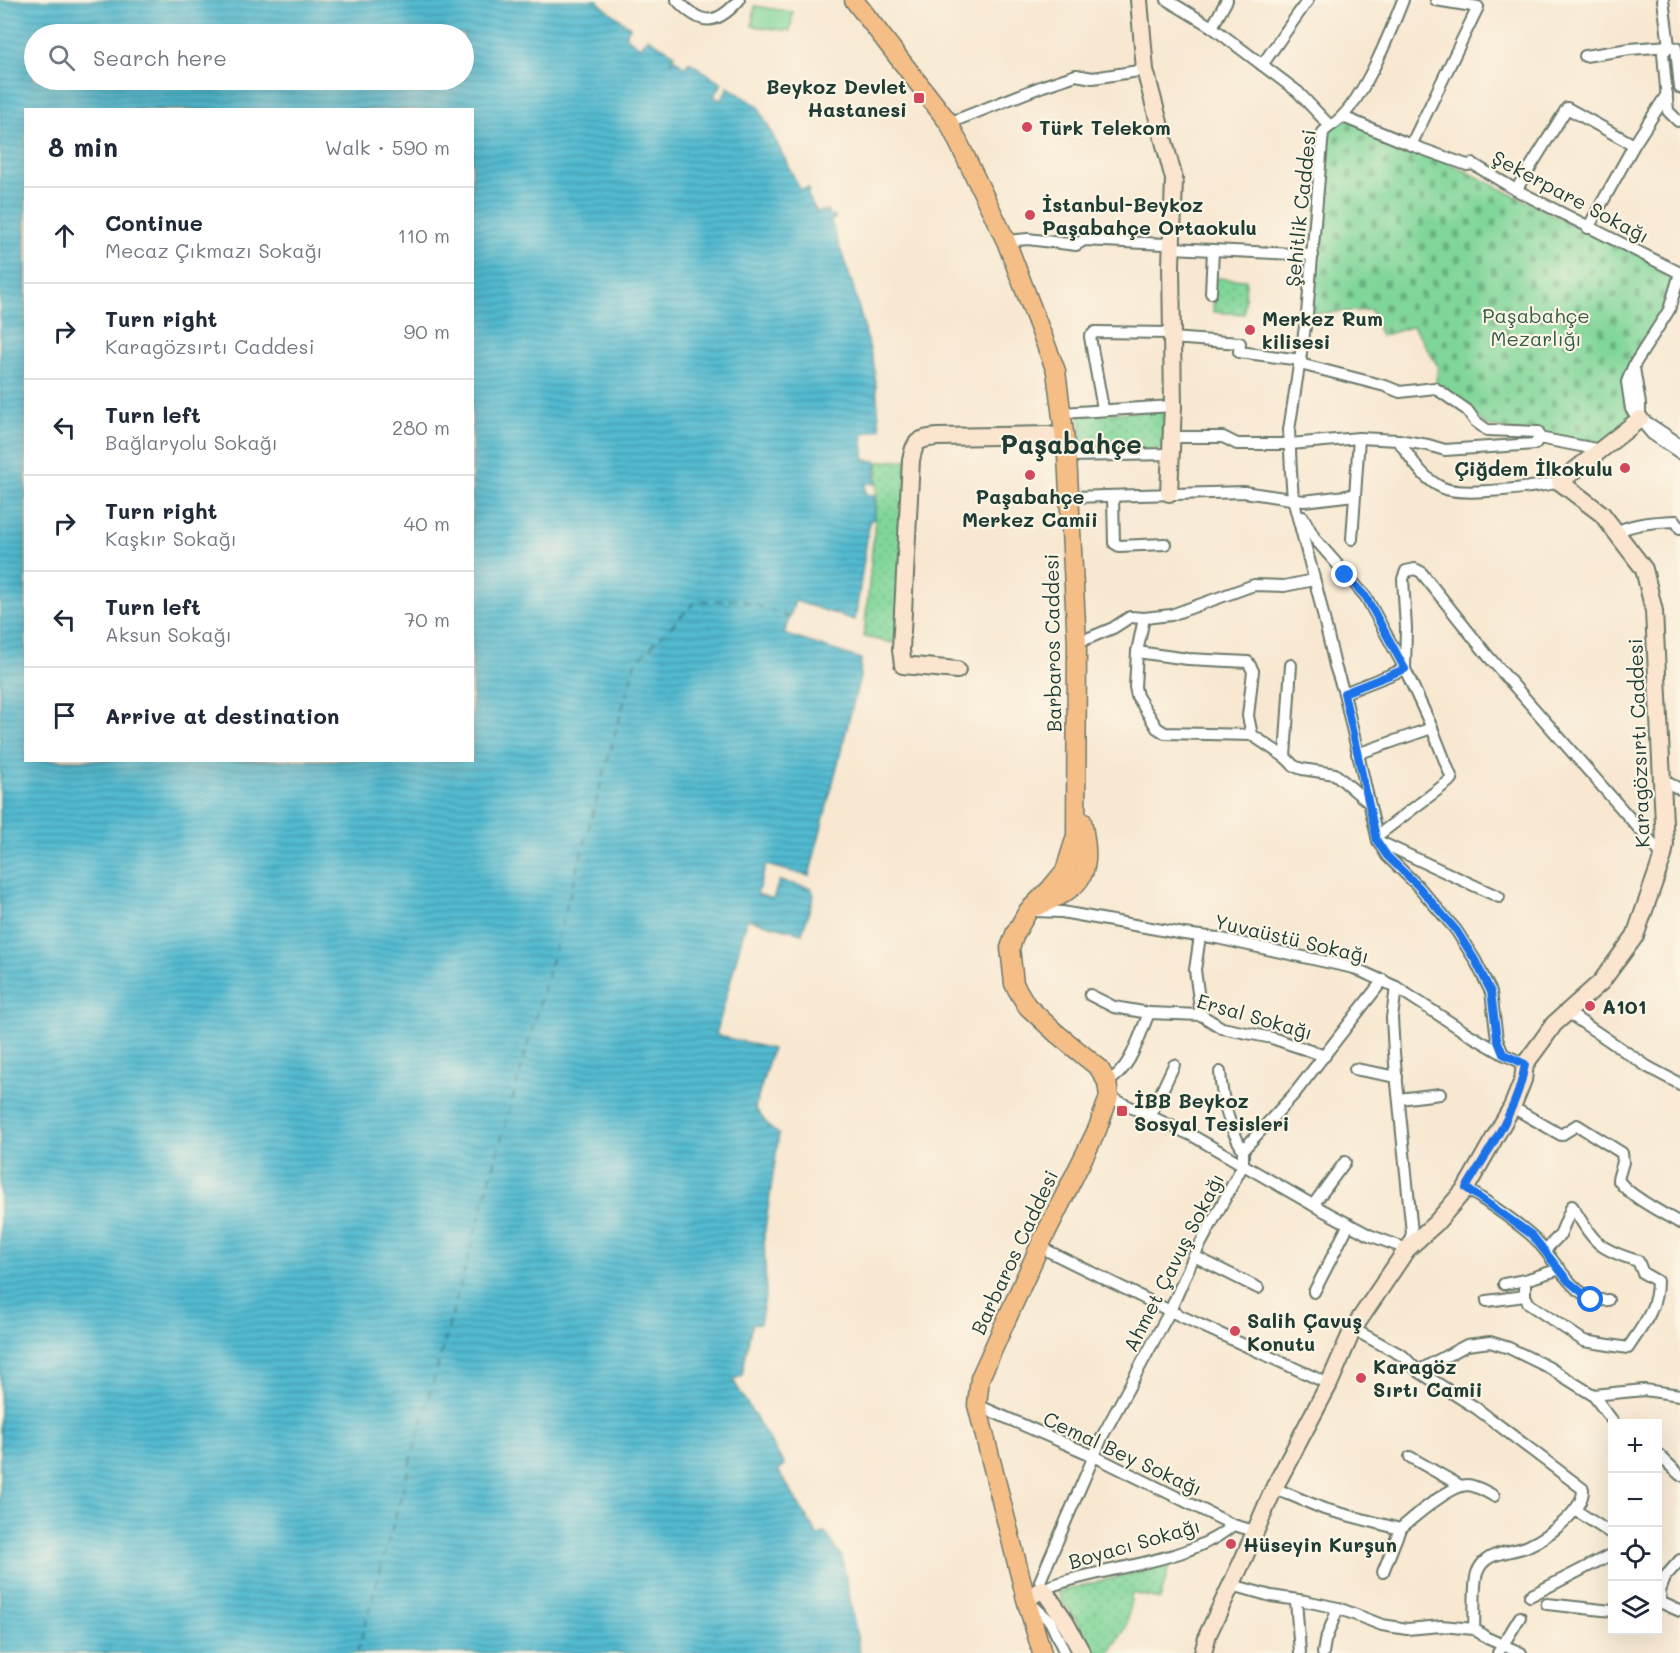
<!DOCTYPE html>
<html lang="en">
<head>
<meta charset="utf-8">
<style>
  body { margin:0; font-family:Mali,sans-serif; background:#f2f2f3; color:#1f2937 }
  .controls { position:absolute; right:18px; bottom:18px; display:grid; overflow:hidden; border-radius:0px; box-shadow:0 6px 24px #0002 }
  .controls button { width:54px; height:54px; display:grid; place-items:center; padding:0; border:0; border-bottom:2px solid #e0e1e3; background:#fff; color:#1f2937; font:30px sans-serif }
  .stop { position:absolute; width:18px; height:18px; margin:-14px; border:4px solid #1a73e8; border-radius:50%; background:#fff }
  .stop.end { background:#1a73e8; border-color:#fff; box-shadow:0 2px 6px #0008 }
  .list { margin:0; padding:0; list-style:none }
  h2 { display:flex; justify-content:space-between; align-items:center; height:78px; margin:0; padding:0 24px; font-size:26px }
  h2 small { font-size:20px; font-weight:400; color:#747a83 }
  .list li { display:grid; grid-template-columns:39px 1fr auto; gap:18px; align-items:center; box-sizing:border-box; height:96px; padding:0 24px; border-top:2px solid #e0e1e3 }
  .list b { display:block; font-size:22px; white-space:nowrap }
  .list p { margin:0; font-size:20px; white-space:nowrap; color:#747a83 }
  .list em { font-size:20px; font-style:normal; color:#747a83 }
  .icon { flex:none; width:33px; height:33px; fill:none; stroke:currentColor; stroke-width:2; stroke-linecap:round; stroke-linejoin:round }
  .map { position:relative; flex:none; width:1680px; height:1653px; overflow:hidden }
  .search { position:absolute; background:#fff; box-shadow:0 6px 24px #0002; left:24px; top:24px; width:450px; height:66px; display:flex; align-items:center; gap:15px; box-sizing:border-box; padding:0 21px; border-radius:33px; color:#747a83; font-size:22px }
  .panel { position:absolute; background:#fff; box-shadow:0 6px 24px #0002; left:24px; top:108px; width:450px; height:654px; border-radius:0px }
  .map>svg:first-child { display:block }
</style>
</head>
<body>
<div class="map">
<svg width="1680" height="1653" viewBox="0 0 1680 1653">
  <defs>
    <pattern id="green-dots" width="8" height="8" patternUnits="userSpaceOnUse" patternTransform="scale(1.5)"><rect width="8" height="8" fill="#80d699"/><path d="M2 2h.1M6 6h.1" fill="none" stroke="#68af7e" stroke-width="1.8" stroke-linecap="round"/></pattern>
    <pattern id="cemetery-stones" width="16" height="16" patternUnits="userSpaceOnUse" patternTransform="scale(1.5)"><rect width="16" height="16" fill="#80d699"/><path d="M2 7V4a2 2 0 0 1 4 0v3zM10 15v-3a2 2 0 0 1 4 0v3z" fill="#68af7e"/></pattern>
    <pattern id="water-rules" width="6" height="5" patternUnits="userSpaceOnUse" patternTransform="scale(1.5)"><rect width="6" height="5" fill="#52bad0"/><path d="M0 2.5h6" fill="none" stroke="#4398aa"/></pattern>
  </defs>
  <rect width="100%" height="100%" fill="#fcf5e5"/>
  <filter id="ink" filterUnits="userSpaceOnUse"><feTurbulence type="fractalNoise" baseFrequency=".0167" numOctaves="2"/><feDisplacementMap in="SourceGraphic" scale="12" xChannelSelector="R" yChannelSelector="G"/><feConvolveMatrix kernelMatrix="1 2 1 2 8 2 1 2 1" color-interpolation-filters="sRGB"/></filter>
  <filter id="wash" filterUnits="userSpaceOnUse"><feTurbulence type="fractalNoise" baseFrequency=".008" numOctaves="4" result="noise"/><feDisplacementMap in="SourceGraphic" scale="24" xChannelSelector="R" yChannelSelector="G"/><feGaussianBlur stdDeviation="1.35" result="paint"/><feColorMatrix in="noise" values="0 0 0 0 0 0 0 0 0 0 0 0 0 0 0 0 0 1.4 0 .05"/><feComposite in="paint" operator="in"/></filter>
  <g filter="url(#wash)">
    <rect width="100%" height="100%" fill="#f8e8d1"/>
    <g fill="url(#green-dots)" stroke="#508a66" stroke-width="1.5">
      <path d="M1215,278L1246,280L1244,314L1213,312Z"/>
      <path d="M1167,411L1166,449L1082,452L1080,414Z"/>
      <path d="M907,460L898,644L864,637L875,520L878,462Z"/>
      <path d="M1170,1564L1160,1599L1132,1593L1126,1628L1109,1653L1096,1652L1057,1592Z"/>
    </g>
    <path fill="url(#cemetery-stones)" stroke="#508a66" stroke-width="1.5" d="M1343,117L1413,145L1586,231L1680,273L1669,310L1634,365L1640,419L1601,450L1489,426L1435,388L1438,366L1413,326L1381,336L1371,310L1307,314L1323,132Z"/>
    <path fill="#80d699" stroke="#508a66" stroke-width="1.5" d="M755,6L793,12L790,31L752,26Z"/>
    <path fill="url(#water-rules)" stroke="#387c82" stroke-width="1.5" fill-rule="evenodd" d="M0,0H598L600,4L630,27L625,36L640,47L647,38L675,54L670,63L675,59L685,68L689,62L722,83L714,97L721,100L728,87L758,106L800,189L809,188L808,196L817,212L827,210L829,216L834,215L835,219H832L831,222L853,286L874,365L880,429L862,434L865,460L876,461L875,484L866,483L865,494L875,496L874,520L870,519L855,620L795,601L784,634L861,659L860,677L809,876L766,865L757,894L773,899L779,881L811,888L814,895L802,933L747,919L716,1035L772,1049L755,1108L770,1128L779,1134L764,1236L766,1292L760,1324L752,1323L742,1375L733,1380L785,1466L778,1470L818,1536L825,1532L842,1557L860,1653H0ZM464,34V80H34V34ZM26,110H472V760H26Z"/>
    <g fill="none" stroke-linecap="round" stroke-linejoin="round">
      <path stroke="#2c5c5b" stroke-width="1.5" stroke-dasharray="8 6" stroke-linecap="butt" d="M357,1653L635,663L696,601L741,600L789,617"/>
    </g>
  </g>
  <g filter="url(#ink)">
    <g fill="none" stroke-linecap="round" stroke-linejoin="round">
      <defs>
        <g id="street">
          <path d="M677,0C701,26 716,26 739,0"/>
          <path d="M1167,0L1212,27L1298,92L1330,126L1323,132L1307,314L1289,430L1291,471L1293,499L1319,597L1335,666L1344,693L1378,841L1387,856L1418,886L1456,930L1475,960L1491,992L1497,1039L1503,1054"/>
          <path d="M1663,0L1669,46L1676,48L1680,88"/>
          <path d="M1212,27L1227,0"/>
          <path d="M1669,46L1663,53L1668,111L1678,121"/>
          <path d="M1585,56L1630,49L1669,46"/>
          <path d="M1262,65L1308,0"/>
          <path d="M1343,117L1411,145L1467,165L1473,164L1516,190L1680,273"/>
          <path d="M949,123L1043,86L1076,75L1093,78L1145,70"/>
          <path d="M1330,126C1360,110 1390,33 1403,0"/>
          <path d="M1411,145L1478,7L1436,0"/>
          <path d="M1516,190L1567,108L1634,145"/>
          <path d="M1588,228L1634,145L1667,94"/>
          <path d="M1006,241L1028,239L1076,245L1084,240L1165,244L1172,248L1313,255"/>
          <path d="M1680,273L1669,310L1634,365L1627,382L1631,409L1652,434L1680,453"/>
          <path d="M1211,293L1213,250"/>
          <path d="M1171,338L1240,343L1239,352L1301,360"/>
          <path d="M1300,364L1385,386L1400,392L1435,388L1467,410L1475,421L1487,430L1538,432L1539,438L1601,450"/>
          <path d="M1634,368L1640,404V419"/>
          <path d="M1103,409L1090,337L1095,332L1171,333"/>
          <path d="M1062,413L1173,406"/>
          <path d="M1645,421L1680,444"/>
          <path d="M1172,437H1223L1237,444H1290L1359,438L1398,440L1428,445L1445,450L1535,444L1539,438"/>
          <path d="M1398,440C1411,458 1422,479 1443,488C1463,497 1537,487 1560,482"/>
          <path d="M1067,456L1170,454"/>
          <path d="M1071,497L1244,492L1304,501L1354,495"/>
          <path d="M1113,497L1114,543L1119,546L1165,544"/>
          <path d="M1303,517L1315,539L1366,597L1405,669L1432,728L1452,779L1377,836"/>
          <path d="M1616,532C1635,523 1654,522 1676,521L1680,528"/>
          <path d="M1352,539L1359,438"/>
          <path d="M1144,618L1137,652L1135,687L1137,696L1157,728L1165,733L1252,735L1285,757L1294,766L1302,769L1335,774L1368,802"/>
          <path d="M1077,643L1113,628L1130,617L1144,618L1171,615L1254,585L1284,586L1314,580"/>
          <path d="M1137,652L1188,659L1248,662L1253,671L1248,716L1252,735"/>
          <path d="M1405,669L1406,628L1403,579L1406,571L1415,569L1421,572L1488,656L1663,856"/>
          <path d="M1344,693L1405,669"/>
          <path d="M1357,754L1432,728"/>
          <path d="M1285,757L1291,665"/>
          <path d="M1660,779L1680,789"/>
          <path d="M1378,841L1499,897"/>
          <path d="M1035,911L1062,912L1184,934L1217,938L1354,968L1396,987L1465,1032L1503,1054L1525,1064"/>
          <path d="M1200,936L1195,970L1201,1015"/>
          <path d="M1090,995L1114,1007L1149,1013"/>
          <path d="M1567,1012L1648,1067L1680,1084"/>
          <path d="M1355,1069L1397,1077"/>
          <path d="M1220,1072C1222,1099 1229,1127 1243,1150"/>
          <path d="M1107,1082C1131,1070 1139,1036 1149,1013L1201,1015L1222,1028L1272,1038L1325,1056"/>
          <path d="M1109,1097L1193,1136L1313,1205L1369,1235L1407,1249L1412,1233L1394,1053L1392,1018L1396,987"/>
          <path d="M1399,1099L1440,1094"/>
          <path d="M1512,1107L1561,1135L1577,1125L1622,1153L1623,1162L1618,1179C1625,1194 1664,1214 1680,1223"/>
          <path d="M1150,1116L1174,1065"/>
          <path d="M1466,1188C1488,1203 1510,1217 1530,1234C1554,1254 1573,1305 1608,1300"/>
          <path d="M1313,1205L1345,1162"/>
          <path d="M1040,1247L1170,1311L1329,1384"/>
          <path d="M1194,1256L1258,1288"/>
          <path d="M1525,1280V1296L1529,1304L1584,1341L1628,1348C1643,1325 1657,1310 1657,1281L1643,1273L1638,1261C1596,1248 1595,1243 1572,1206L1560,1235L1545,1250"/>
          <path d="M1504,1284L1525,1280L1560,1269"/>
          <path d="M1314,1292L1349,1224"/>
          <path d="M1487,1301L1525,1296"/>
          <path d="M1353,1329L1403,1356L1418,1371L1476,1408L1583,1489C1584,1511 1546,1538 1528,1546C1510,1554 1485,1550 1477,1573C1473,1585 1475,1615 1474,1629"/>
          <path d="M1418,1371L1467,1345L1490,1342L1509,1348L1548,1367L1593,1395L1644,1390L1680,1395"/>
          <path d="M1593,1395L1615,1424"/>
          <path d="M977,1405L1094,1456L1233,1525L1255,1531"/>
          <path d="M1658,1454L1680,1475"/>
          <path d="M1410,1457L1461,1486"/>
          <path d="M1274,1488L1324,1509L1400,1529C1414,1517 1449,1486 1467,1485C1476,1485 1486,1492 1494,1496"/>
          <path d="M1575,1510L1612,1534"/>
          <path d="M1233,1525C1187,1565 1099,1566 1043,1589L1040,1581L1103,1435L1170,1311L1194,1256L1243,1165V1150L1295,1093L1383,980"/>
          <path d="M1680,1560L1664,1578L1659,1591L1662,1603L1680,1611"/>
          <path d="M1383,1572L1400,1529"/>
          <path d="M1232,1585L1271,1596L1305,1601L1338,1608L1382,1625L1407,1629L1441,1626L1474,1629L1487,1638L1521,1653"/>
          <path d="M1530,1596L1612,1554"/>
          <path d="M1296,1600L1300,1653"/>
          <path d="M1030,1603L1050,1621L1065,1653"/>
          <path d="M1547,1604L1612,1611"/>
          <path d="M1323,1653L1325,1641L1338,1608"/>
          <path d="M1498,1653L1520,1617"/>
        </g>
        <g id="secondary">
          <path d="M1139,0L1145,70L1174,179L1171,265L1173,406L1169,493"/>
          <path d="M957,670L903,665L901,650L911,460C915,441 917,439 937,437L1049,435L1065,438"/>
          <path d="M1026,1599L1043,1589L1063,1618L1082,1653"/>
          <path d="M1203,1653L1208,1634L1243,1560L1274,1488L1329,1384L1353,1329L1407,1249L1436,1223L1466,1188L1512,1107L1523,1080L1525,1064L1542,1041L1554,1024L1601,982L1635,936L1663,856L1665,845L1654,611L1644,569L1602,514L1560,482L1640,419"/>
        </g>
        <g id="primary">
          <path d="M854,0L949,123L1006,241L1056,371L1067,456L1077,643L1076,836L1065,871L1050,889L1028,911L1015,934L1010,948L1014,984L1027,1006L1056,1033L1099,1068L1107,1082L1109,1097L1097,1130L1042,1241L980,1378L977,1405L1026,1599L1042,1653"/>
          <path d="M1038,906C1087,885 1092,873 1082,821"/>
        </g>
      </defs>
      <use href="#street" stroke="#6b796b" stroke-width="14"/>
      <use href="#secondary" stroke="#6b796b" stroke-width="20"/>
      <use href="#primary" stroke="#6b796b" stroke-width="21"/>
      <use href="#street" stroke="#fff" stroke-width="10"/>
      <use href="#secondary" stroke="#fbe5cf" stroke-width="16"/>
      <use href="#primary" stroke="#f6be87" stroke-width="18"/>
    </g>
  </g>
  <g fill="none" stroke-linecap="round" stroke-linejoin="round" filter="url(#ink)">
    <path stroke="#1a73e8" stroke-width="8" d="M1345,575L1366,597L1405,669L1344,693L1377,841L1387,856L1418,886L1456,930L1475,960L1491,992L1497,1039L1503,1054L1525,1064C1518,1110 1489,1149 1466,1188L1532,1235L1568,1281L1591,1300"/>
  </g>
  <g fill="#d1495b" stroke="#fcf5e5" stroke-width="2">
    <rect x="913" y="92" width="12" height="12" rx="3"/>
    <circle cx="1027" cy="127" r="6"/>
    <circle cx="1030" cy="215" r="6"/>
    <circle cx="1250" cy="330" r="6"/>
    <circle cx="1625" cy="468" r="6"/>
    <circle cx="1030" cy="475" r="6"/>
    <circle cx="1590" cy="1006" r="6"/>
    <rect x="1116" y="1105" width="12" height="12" rx="3"/>
    <circle cx="1235" cy="1331" r="6"/>
    <circle cx="1361" cy="1378" r="6"/>
    <circle cx="1231" cy="1544" r="6"/>
  </g>
  <g text-anchor="middle" dominant-baseline="central" stroke-width="4.5" stroke-linejoin="round" paint-order="stroke">
    <g font-size="20" font-weight="bold" fill="#1f3d34" stroke="#fcf5e5" text-anchor="start">
      <text x="907" y="86" text-anchor="end">Beykoz Devlet<tspan x="907" dy="23">Hastanesi</tspan></text>
      <text x="1039" y="127">Türk Telekom</text>
      <text x="1042" y="204">İstanbul-Beykoz<tspan x="1042" dy="23">Paşabahçe Ortaokulu</tspan></text>
      <text x="1262" y="318">Merkez Rum<tspan x="1262" dy="23">kilisesi</tspan></text>
      <text x="1613" y="468" text-anchor="end">Çiğdem İlkokulu</text>
      <text x="1030" y="496" text-anchor="middle">Paşabahçe<tspan x="1030" dy="23">Merkez Camii</tspan></text>
      <text x="1602" y="1006">A101</text>
      <text x="1134" y="1100">İBB Beykoz<tspan x="1134" dy="23">Sosyal Tesisleri</tspan></text>
      <text x="1247" y="1320">Salih Çavuş<tspan x="1247" dy="23">Konutu</tspan></text>
      <text x="1373" y="1366">Karagöz<tspan x="1373" dy="23">Sırtı Camii</tspan></text>
      <text x="1243" y="1544">Hüseyin Kurşun</text>
    </g>
    <g font-size="20" fill="#1f3d34" stroke="#fcf5e5">
      <text transform="translate(1571 196) rotate(28)">Şekerpare Sokağı</text>
      <text transform="translate(1300 208) rotate(-84)">Şehitlik Caddesi</text>
      <text transform="translate(1052 643) rotate(-91)">Barbaros Caddesi</text>
      <text transform="translate(1638 743) rotate(-92)">Karagözsırtı Caddesi</text>
      <text transform="translate(1292 938) rotate(13)">Yuvaüstü Sokağı</text>
      <text transform="translate(1255 1016) rotate(16)">Ersal Sokağı</text>
      <text transform="translate(1014 1252) rotate(-65)">Barbaros Caddesi</text>
      <text transform="translate(1173 1262) rotate(-63)">Ahmet Çavuş Sokağı</text>
      <text transform="translate(1123 1453) rotate(25)">Cemal Bey Sokağı</text>
      <text transform="translate(1134 1543) rotate(-16)">Boyacı Sokağı</text>
    </g>
    <g font-size="20" fill="#325c48" stroke="#fcf5e5">
      <text x="1536" y="315">Paşabahçe<tspan x="1536" dy="23">Mezarlığı</tspan></text>
    </g>
    <g font-size="26" font-weight="bold" fill="#1f3d34" stroke="#fcf5e5">
      <text x="1071" y="444">Paşabahçe</text>
    </g>
  </g>
</svg>
<div class="controls">
<button>+</button>
<button>−</button>
<button><svg class="icon" aria-label="locate" viewBox="0 0 24 24"><circle cx="12" cy="12" r="6"/><path d="M12 2v4M12 18v4M2 12h4M18 12h4"/></svg></button>
<button><svg class="icon" aria-label="layers" viewBox="0 0 24 24"><path d="M12 4l9 5-9 5-9-5zM3 14l9 5 9-5"/></svg></button>
</div>
<div class="stop" style="left:1591px;top:1300px"></div>
<div class="stop end" style="left:1345px;top:575px"></div>
<div class="search"><svg class="icon" aria-label="search" viewBox="0 0 24 24"><circle cx="10" cy="10" r="6"/><path d="M15 15l6 6"/></svg>Search here</div>
<section class="panel">
<h2>8 min<small>Walk · 590 m</small></h2>
<ul class="list">
<li><svg class="icon" aria-label="ahead" viewBox="0 0 24 24"><path d="M12 20V5M6 11l6-6 6 6"/></svg><div><b>Continue</b><p>Mecaz Çıkmazı Sokağı</p></div><em>110 m</em></li>
<li><svg class="icon" aria-label="right" viewBox="0 0 24 24"><path d="M7 20v-9h11M14 6l5 5-5 5"/></svg><div><b>Turn right</b><p>Karagözsırtı Caddesi</p></div><em>90 m</em></li>
<li><svg class="icon" aria-label="left" viewBox="0 0 24 24"><path d="M17 20v-9H6M10 6l-5 5 5 5"/></svg><div><b>Turn left</b><p>Bağlaryolu Sokağı</p></div><em>280 m</em></li>
<li><svg class="icon" aria-label="right" viewBox="0 0 24 24"><path d="M7 20v-9h11M14 6l5 5-5 5"/></svg><div><b>Turn right</b><p>Kaşkır Sokağı</p></div><em>40 m</em></li>
<li><svg class="icon" aria-label="left" viewBox="0 0 24 24"><path d="M17 20v-9H6M10 6l-5 5 5 5"/></svg><div><b>Turn left</b><p>Aksun Sokağı</p></div><em>70 m</em></li>
<li><svg class="icon" aria-label="arrive" viewBox="0 0 24 24"><path d="M6 21V4h12l-3 4 3 4H6"/></svg><div><b>Arrive at destination</b></div></li>
</ul>
</section>
</div>
</body>
</html>
